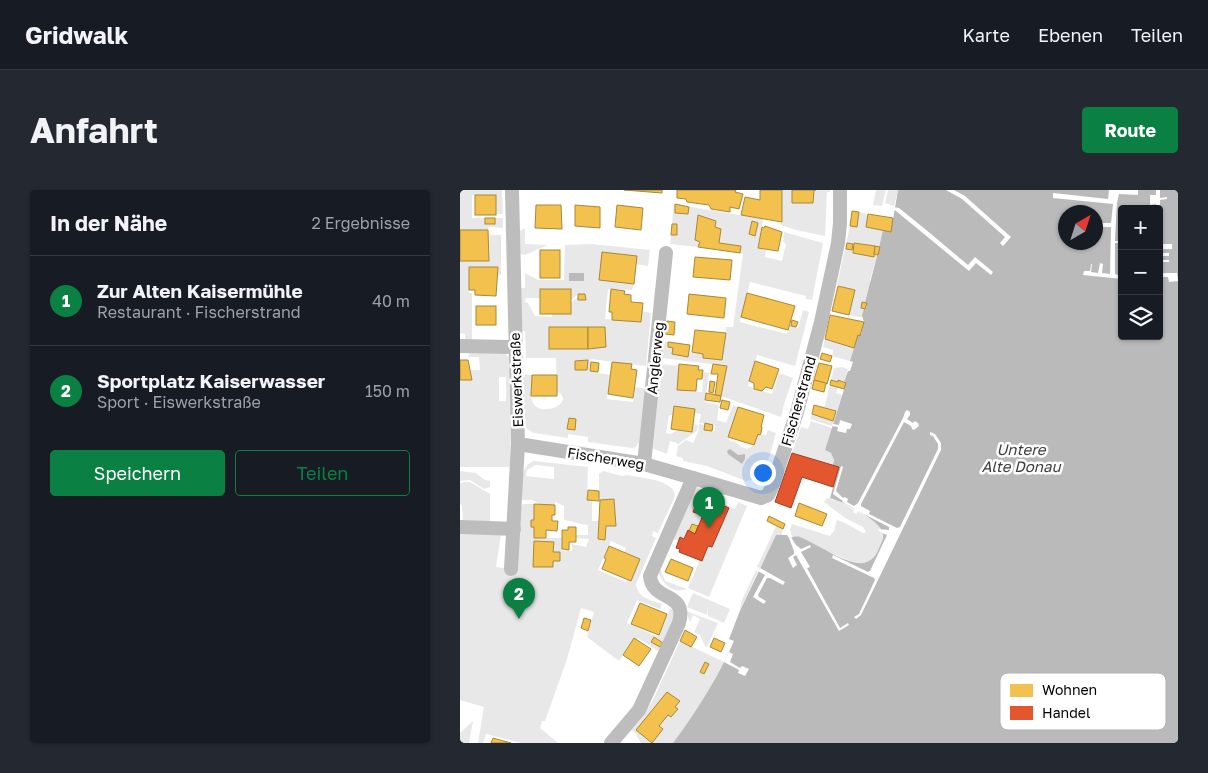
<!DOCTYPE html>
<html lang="de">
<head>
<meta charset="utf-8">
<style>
  body { margin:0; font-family:"Golos Text",sans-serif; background:#242831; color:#f1f3f6 }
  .controls { position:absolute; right:15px; top:15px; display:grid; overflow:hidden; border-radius:5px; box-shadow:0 1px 4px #0004 }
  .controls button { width:45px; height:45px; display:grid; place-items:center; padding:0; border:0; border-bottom:1px solid #363941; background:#171b24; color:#f1f3f6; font:25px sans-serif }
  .compass { position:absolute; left:598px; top:15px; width:45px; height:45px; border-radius:50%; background:#171b24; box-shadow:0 1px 4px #0004; rotate:39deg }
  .you { position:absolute; left:302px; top:282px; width:18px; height:18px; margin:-12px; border:4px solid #fff; border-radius:50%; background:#1a73e8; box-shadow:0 0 0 8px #1a73e833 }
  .badge { display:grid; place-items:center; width:32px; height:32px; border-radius:50%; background:#0b8043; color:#fff; font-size:16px; font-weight:700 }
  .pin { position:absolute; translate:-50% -41px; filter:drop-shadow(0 1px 2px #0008) }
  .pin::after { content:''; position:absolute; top:26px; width:18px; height:15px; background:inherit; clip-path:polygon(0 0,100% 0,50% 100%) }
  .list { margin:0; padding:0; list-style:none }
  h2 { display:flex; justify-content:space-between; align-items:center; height:65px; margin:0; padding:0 20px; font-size:21px }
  h2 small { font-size:16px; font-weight:400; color:#9ea1a6 }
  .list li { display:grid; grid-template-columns:32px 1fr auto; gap:15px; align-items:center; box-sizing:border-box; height:90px; padding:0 20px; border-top:1px solid #363941 }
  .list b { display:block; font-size:19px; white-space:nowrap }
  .list p { margin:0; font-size:16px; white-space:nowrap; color:#9ea1a6 }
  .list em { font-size:16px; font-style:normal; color:#9ea1a6 }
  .actions { display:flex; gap:10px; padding:15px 20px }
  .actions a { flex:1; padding:11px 0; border:1px solid #0b8043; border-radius:5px; text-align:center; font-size:18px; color:#0b8043 }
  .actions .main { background:#0b8043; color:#fff }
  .icon { flex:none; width:28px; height:28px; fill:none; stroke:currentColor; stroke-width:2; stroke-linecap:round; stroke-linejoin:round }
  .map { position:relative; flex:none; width:718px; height:553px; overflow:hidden; border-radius:5px }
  header { display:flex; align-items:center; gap:30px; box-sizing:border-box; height:70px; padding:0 25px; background:#171b24; border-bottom:1px solid #363941 }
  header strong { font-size:24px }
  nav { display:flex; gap:28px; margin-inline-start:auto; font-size:18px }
  .intro { display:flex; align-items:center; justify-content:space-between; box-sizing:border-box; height:120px; padding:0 30px }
  h1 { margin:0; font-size:35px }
  .button { padding:12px 22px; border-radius:5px; background:#0b8043; color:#fff; font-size:18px; font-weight:700 }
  main { display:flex; gap:30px; padding:0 30px }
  aside { flex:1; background:#171b24; border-radius:5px; box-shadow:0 1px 4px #0004 }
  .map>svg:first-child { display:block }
</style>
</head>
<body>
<header>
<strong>Gridwalk</strong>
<nav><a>Karte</a><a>Ebenen</a><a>Teilen</a></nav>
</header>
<div class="intro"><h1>Anfahrt</h1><a class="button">Route</a></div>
<main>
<aside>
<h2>In der Nähe<small>2 Ergebnisse</small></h2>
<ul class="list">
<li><span class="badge">1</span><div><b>Zur Alten Kaisermühle</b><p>Restaurant · Fischerstrand</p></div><em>40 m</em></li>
<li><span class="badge">2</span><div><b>Sportplatz Kaiserwasser</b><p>Sport · Eiswerkstraße</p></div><em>150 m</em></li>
</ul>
<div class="actions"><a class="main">Speichern</a><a>Teilen</a></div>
</aside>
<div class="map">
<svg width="718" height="553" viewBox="0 0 718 553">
  <rect width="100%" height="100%" fill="#fff"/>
  <g fill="#e8e8e8" fill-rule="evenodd">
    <path d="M0,0H42L43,24H36L35,5H12V28H25L26,34H35V28H43V38L29,37L28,40H0Z"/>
    <path d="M322,0H332V13H353L354,0H370V2H367L365,46L336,40L321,35Z"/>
    <path d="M416,0H426L422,16L413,15Z"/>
    <path d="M428,0H438L434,16L425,13Z"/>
    <path d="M214,14L303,29L298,58L306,60L305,67L322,71L326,54L323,51L324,42L363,53L352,110L346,109V106L290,92L281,127L280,132L327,144L329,135L338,138L343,120L349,122L335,176L297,165L288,196L312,204L319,183L333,188L324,214L321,227L261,206L267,176L202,168L204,152H208V157L213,158L212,164L228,167L229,162L243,164V168L262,170L266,137H273L283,64L280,63L281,56L259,53L261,39L255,37L256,31L238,25L235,50L240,52L238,57L210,54L211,45H217V35L212,34Z"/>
    <path d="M399,22L408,24L406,37L423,40L422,62L417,67L410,90L411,97L404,128L389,125L395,100L377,95L390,36L397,37ZM394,53L419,57L418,65L393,63Z"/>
    <path d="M65,38V54L88,55L65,65L59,64L60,41Z"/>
    <path d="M30,45H41V85H38V77L9,78V103H12V150H5V144L0,143V71H29Z"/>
    <path d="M131,54L190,60L188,76L176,74L177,66L143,62L174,94L172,100L148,99L145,129L181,132L182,121L191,123L186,176L131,169L129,181L150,185L147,209L173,212L175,197L186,199L180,251L176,257L172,258L128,252V247L108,244V248L74,243L70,241L64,236L61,187L65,186V184L72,185C72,192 69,206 73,213C81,228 117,213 97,201L96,168H66L65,141H61L60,98H65V83L78,90H104L105,55ZM80,99L111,110L118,104H125V110H118V107L111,113L92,124V127L75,126L68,113L65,112L66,108H80ZM128,170L127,180H115L116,171Z"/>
    <path d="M365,149L394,158L390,171L372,166L373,160L363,157Z"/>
    <path d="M10,162L44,163L49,167L51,277H0V190H12L10,180H20L19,167H8ZM39,187H46V211H39Z"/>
    <path d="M201,174L219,176L217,200L242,202L244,182L249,183L245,212L259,215L257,230L266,233L273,215L278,217L268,247L270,251L276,252L280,256L287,259L294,255L298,244L306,245L308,240L316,243C310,261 308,289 286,291L247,276L223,271V268L216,266L218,256L226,250L233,253L238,242L239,234L244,235V240L255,241V235L239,233L241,224L235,223V219L214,216L213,225H209L206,243L211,244L217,240L232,242L233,234L238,235L237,241L217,255V253L210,251L207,264L194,259L193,258Z"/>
    <path d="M382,177L388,179L384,192L371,190L374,178Z"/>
    <path d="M370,195L378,197L376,203L382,205L372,236L350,229L352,224L373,230L376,221L364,218Z"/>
    <path d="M351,231L372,238L365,260L371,263L374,270L373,275L332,263L341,237L348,239Z"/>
    <path d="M74,271L128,277L127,310H132V331H139L138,349L145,350L146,336H156L154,309L139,311V284L143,281L162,286L167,285C179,288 214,289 215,306L198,343L193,341L192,346L196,348L176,394C178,408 190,410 202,414L200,419L177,410L167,433L198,447L210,418L215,422L216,428L203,453L194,447L191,451L200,457L198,461L178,448L177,450L174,448L159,471L127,447L134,422L121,418L107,469L85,531H82L80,538L98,553H61L26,544L23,553H18L24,517L0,510V343L41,344L36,377L58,380C57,360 61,339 60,318L63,314H74V330H71V336L74,337V348H102V361H112V354L126,357L129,349L116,348V345H128V335C119,334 112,331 104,330V316L95,312V315L79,314L72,310H61C62,296 59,276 74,271ZM75,275L94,277V289L66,286L67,280ZM151,351L166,358L164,362L180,369L171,391L167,390L166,392L138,380Z"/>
    <path d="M0,281L16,283L25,290L30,291V297L24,299L10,290L0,291Z"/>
    <path d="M5,292H10L30,304V333L3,332L2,315L0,314V293Z"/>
    <path d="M238,297L242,304L275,319L278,312L287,316L249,407L228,398L240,370L242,371L248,356L252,357L268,318L250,310L248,313L234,321L243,325L238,336L232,334L224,349L221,347L219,351L213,349L200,378L205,391L227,399C212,404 204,395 198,382L235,298Z"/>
    <path d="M367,308L376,310L417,332L423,343L422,352L414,369L405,374H397L357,357L340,347H332L330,339L332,334L370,346L374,341L377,330L383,332L403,343L406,342L403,337L385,328L364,312Z"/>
    <path d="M316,336L323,339L321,349L305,368L300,378L297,377Z"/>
    <path d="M296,380L298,381L279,423L282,410Z"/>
    <path d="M233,403L270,419L264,433L248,426L247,416V425L227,417Z"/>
    <path d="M226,421L258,433L247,457L245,456L240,445L234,442L240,429L233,425L230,432Z"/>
    <path d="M220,451L264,472L236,523L213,553H181L175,543L170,539L192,512Z"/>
    <path d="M13,531L9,553H0V543Z"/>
  </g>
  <g fill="#bababa" fill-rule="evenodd">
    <path d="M438,0H718V553H213C237,521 258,487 274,451L269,449L279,423L316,345H327L329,348C333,347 336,346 340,347C356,353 391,379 407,372C414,369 416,365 419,358C421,354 424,348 423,344C421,330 383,312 370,308L379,277L373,275L374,270L371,263L365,260L386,193L384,192L388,181H390L393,172L390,171L398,145H401L404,132L402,125L404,119H406L407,113H405C411,88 418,65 423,40L431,41ZM662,19H699V146H662ZM606,22H636V52H606Z"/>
    <rect x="109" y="83" width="15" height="8"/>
    <path d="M270,259L278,265L285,264V269L282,274L268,264L267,261Z"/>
  </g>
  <g fill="#fff">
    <path d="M486,0H494L505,6L551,47L543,56L540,53L545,47L502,9Z"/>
    <path d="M649,0H678V5L659,4L657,13L655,51H659V53H655V84L658,85L659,77L660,78V85H662V89L623,85L624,81H630L631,74H632L631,82L638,83L640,73L643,74L642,83L650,84L651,37H636V33H651L653,14L593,8V3L648,9Z"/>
    <path d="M696,0H700V8L707,7V9L700,10L701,54H712V59H701V63H709V66H701V70H709V72H701L702,83H717L718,91L709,92L708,87H699V19H696V14L690,15V5H696Z"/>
    <path d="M434,17L439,18L465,39L508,75L515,67L533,82L531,85L516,73L509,81L436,21L433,19Z"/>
    <path d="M447,220L450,222V225L447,229L453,233L455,231L458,233L459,236L454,240L452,239L451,236L444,232L401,314V316L410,321L409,324L437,338L440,337L478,259V254L473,246L470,245V242L475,244L481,253V260L401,425L396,429L394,427L399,424L415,390L414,388L372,368L373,365L408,382L410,381L427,345L420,342L418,339L429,340V337L398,321L396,324L393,322L395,319L382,312L383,311L373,304L381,276L383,277L376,301L383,308L385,307L388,309L387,312L394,316L398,313L443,228L445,222Z"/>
    <path d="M380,230L392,234L390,239H387L386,243L377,241L378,237L372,236L373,234L379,235Z"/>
    <path d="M331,347L336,355L341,359L350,355L351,357L341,362L350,377L347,378L380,438L388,433L389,435L379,441L336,365L333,367L337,375L333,378L328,368L334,364V361L329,348Z"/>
    <path d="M300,378L325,392L323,395L310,388H307L298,405L299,407L306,411L304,414L293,407L305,385L298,381Z"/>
    <path d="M269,462L273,464L270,472L280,478L282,476L289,479L285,486L278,483L279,480L264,472Z"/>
  </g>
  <g fill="#f2c14e" stroke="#a98737">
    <path d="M164,0H202V3Z"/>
    <path d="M217,0H276L275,2L283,4L279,19L270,17V22L251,19L249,15L227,12L226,9L217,8Z"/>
    <path d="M300,0H322V32L281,25L285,7L300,10Z"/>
    <path d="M332,0H356H354L353,13H332Z"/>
    <rect x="15" y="5" width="21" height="20"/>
    <path d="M215,14L229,17L228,24L215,23Z"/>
    <path d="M76,15H101L102,39L75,38Z"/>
    <path d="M115,15L140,17V38L115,36Z"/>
    <path d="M157,15L183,18L181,40L155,37Z"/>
    <path d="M392,21L399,22L397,37L390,36Z"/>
    <path d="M408,24L433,28L431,42L406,37Z"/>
    <path d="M238,25L256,31L255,37L261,39L259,53L281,56L280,63L238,57L240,52L235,50Z"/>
    <rect x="25" y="28" width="10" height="6"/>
    <path d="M292,31L298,33L295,46L289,44Z"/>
    <path d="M212,34H217V45H211Z"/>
    <path d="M305,36L322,42L318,61L298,58L302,37L304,38Z"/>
    <path d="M0,40H28L29,71H0Z"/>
    <path d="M387,53L393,54L392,60L386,59Z"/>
    <path d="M394,53L415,56L414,67L393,63Z"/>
    <path d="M415,56L420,57L418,65L414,64Z"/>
    <rect x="80" y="60" width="20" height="28"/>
    <path d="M142,62L177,66L174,94L139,90Z"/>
    <path d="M235,67L272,70L270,90L233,87Z"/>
    <path d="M9,77H38L36,106L15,105V100H9Z"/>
    <path d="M378,96L395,100L389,125L372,121Z"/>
    <rect x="80" y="99" width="31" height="25"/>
    <path d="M151,99L165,101L164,104L171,105V112L183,113L181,132L152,130V122H149Z"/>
    <path d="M287,103L335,116L328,140L281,127Z"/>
    <path d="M118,104H125L126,110H118Z"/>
    <path d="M229,104L266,108L264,128L227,124Z"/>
    <path d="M402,112L407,113L405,119L401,118Z"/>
    <rect x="16" y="116" width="20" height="19"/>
    <path d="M370,125L404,132L400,146L398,145L394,158L365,149Z"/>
    <path d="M332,130L338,132L336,137L331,136Z"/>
    <path d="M207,131L215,132L214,145L205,144Z"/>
    <rect x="89" y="137" width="39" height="22"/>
    <path d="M128,137H145L146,157L128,159Z"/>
    <path d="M235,140L266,143L262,170L243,168V164L232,162Z"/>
    <path d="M208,152L230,155L228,167L212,164L213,158L208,157Z"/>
    <path d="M362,163L372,166L370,172L360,169Z"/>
    <path d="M0,170H8L12,190H0Z"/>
    <path d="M128,170L127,180H115V171Z"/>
    <path d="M295,171L319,179L312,199L306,197L302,201L294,199V193L289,191Z"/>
    <path d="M131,172L139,173L138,182L130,181Z"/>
    <path d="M152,172L172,174L171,179L177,180L173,208L148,204Z"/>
    <path d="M359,173L372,176L367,194L354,190Z"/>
    <path d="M219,174L239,176L238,180H243L242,189H237L236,201L217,200Z"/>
    <path d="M253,174L267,176L261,206L255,205L258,184H251Z"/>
    <path d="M72,185H97V206H71Z"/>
    <path d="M354,190L366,193L364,202L352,199Z"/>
    <path d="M371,190L378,192V190L386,193L384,199L370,195Z"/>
    <path d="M250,191L255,192L253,203L249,202Z"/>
    <path d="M246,203L261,206L260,212L245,210Z"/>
    <path d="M262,210L270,212L268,220L260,218Z"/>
    <path d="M354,215L376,221L373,231L352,224Z"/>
    <path d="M214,216L235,219L232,242L211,239Z"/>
    <path d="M278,217L304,225L301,237H302L301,243L300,245L298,244L294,255L268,247Z"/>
    <path d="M109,228L116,229L115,240L107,239Z"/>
    <path d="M245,233L253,235L252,241L244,240Z"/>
    <path d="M128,300L139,301V311L127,310Z"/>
    <path d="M154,309L156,336H146L145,350L138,349L140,310Z"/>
    <path d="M339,313L367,324L362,336L335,326Z"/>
    <path d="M74,314L95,315V325H92V331H98L97,341L86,340V348H74V337H71V330H74Z"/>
    <path d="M309,326L325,334L323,339L307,331Z"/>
    <path d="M232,334L238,336L235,344L229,341Z"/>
    <path d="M108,337H116V352H109V360L102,359V340H108Z"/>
    <path d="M74,351L94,352L93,362H100V371H93V377H73Z"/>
    <path d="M149,356L180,369L171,391L142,379L146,369L144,368Z"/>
    <path d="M211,369L233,378L228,391L205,382Z"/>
    <path d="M180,413L207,424L199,445L171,434Z"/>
    <path d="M124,428L131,430L128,441L121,438Z"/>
    <path d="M225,440L237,447L231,457L220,451Z"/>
    <path d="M194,447L203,453L200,457L191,452Z"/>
    <path d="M174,448L191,459L179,476L163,465Z"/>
    <path d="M254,448L265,453L261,462L250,457Z"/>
    <path d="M245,472L249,474L244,484L240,482Z"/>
    <path d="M207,502L220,511L215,517L218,519L211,527L208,525L199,536L203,539L192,553L176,540Z"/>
    <path d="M33,548L51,553H31Z"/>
  </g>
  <g fill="#e4572e" stroke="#a03d20">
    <path d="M332,263L379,277L373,297L342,287L331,318L315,312Z"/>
    <path d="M238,309L248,313L250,310L269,318L252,357L248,356L242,371L219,362L220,359L216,358L220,347L224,349L228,340L235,344L243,325L233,322Z"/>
  </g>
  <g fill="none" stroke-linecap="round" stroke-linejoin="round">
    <g stroke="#bdbdbd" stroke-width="14">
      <path d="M0,156L55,157"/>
      <path d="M58,254L184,274L233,288"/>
      <path d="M184,274L206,63"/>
      <path d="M0,337L54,339"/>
      <path d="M51,379L58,254L52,0"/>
      <path d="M151,553L179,520L219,433C228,401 192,412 190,386L233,288L301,308L308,305L312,297L337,222L361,132L378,53L380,33V0"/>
    </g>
  </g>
  <g text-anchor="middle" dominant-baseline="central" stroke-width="5" stroke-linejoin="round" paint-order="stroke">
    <g font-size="14" fill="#000" stroke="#fff">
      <text transform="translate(195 168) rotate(-84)">Anglerweg</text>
      <text transform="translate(56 190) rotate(-92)">Eiswerkstraße</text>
      <text transform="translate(338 211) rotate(-74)">Fischerstrand</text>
      <text transform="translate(146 268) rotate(9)">Fischerweg</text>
    </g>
    <g font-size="15" font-style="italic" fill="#3d3d3d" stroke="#fff">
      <text x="561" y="259">Untere<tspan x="561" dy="17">Alte Donau</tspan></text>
    </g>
  </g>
  <rect x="540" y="483" width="166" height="57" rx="8" fill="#fff" stroke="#b2b2b2" stroke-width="1"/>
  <rect x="550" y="494" width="23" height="13" fill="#f2c14e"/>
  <rect x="550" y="516" width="23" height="14" fill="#e4572e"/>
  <g font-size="14" fill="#000">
    <text x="582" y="505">Wohnen</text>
    <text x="582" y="528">Handel</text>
  </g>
</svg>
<div class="controls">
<button>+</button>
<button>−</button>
<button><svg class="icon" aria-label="layers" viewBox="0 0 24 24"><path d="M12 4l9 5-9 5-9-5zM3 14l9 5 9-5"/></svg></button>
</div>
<svg class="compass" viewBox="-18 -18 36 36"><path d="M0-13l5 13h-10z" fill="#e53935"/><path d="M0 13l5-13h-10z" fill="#9ea1a6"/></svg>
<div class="you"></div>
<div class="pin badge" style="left:249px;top:338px">1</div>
<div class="pin badge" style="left:59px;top:429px">2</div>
</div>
</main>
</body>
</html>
